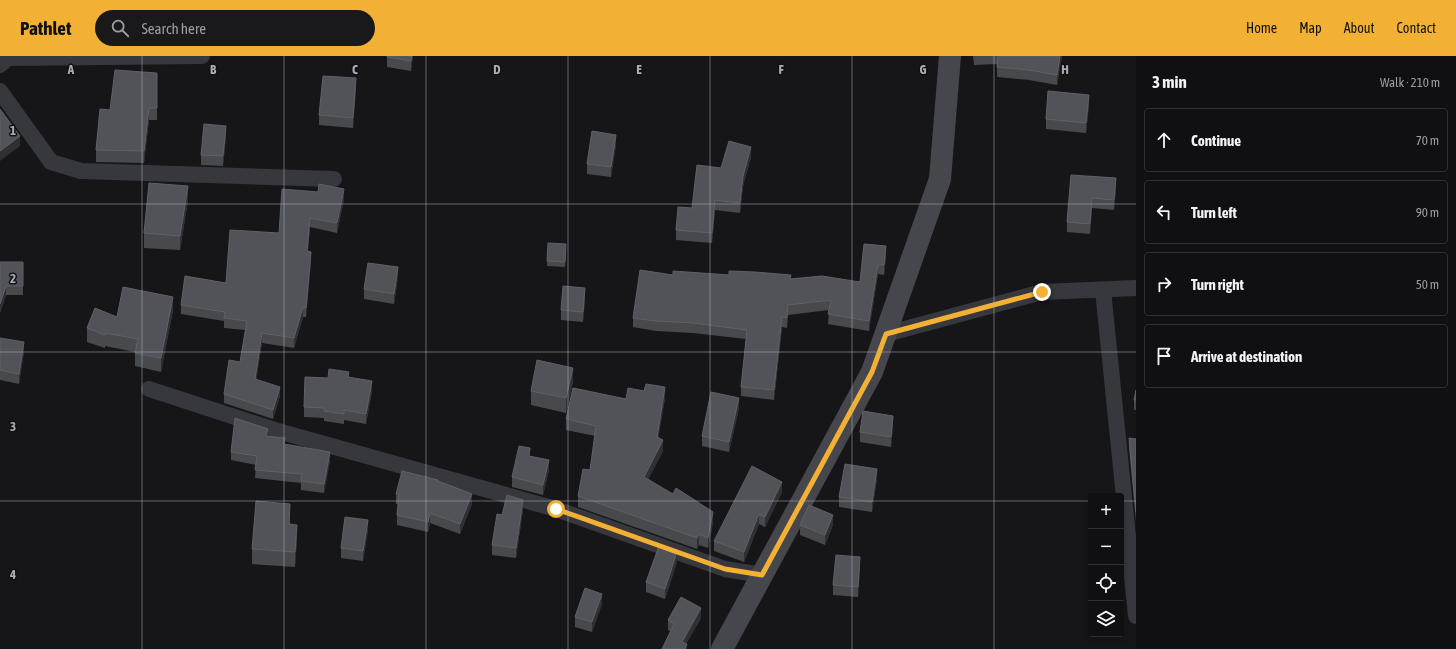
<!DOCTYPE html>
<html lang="en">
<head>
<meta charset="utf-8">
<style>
  body { margin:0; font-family:"Asap Condensed",sans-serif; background:#19191b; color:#f1f3f6 }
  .controls { position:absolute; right:12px; bottom:12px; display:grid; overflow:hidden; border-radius:4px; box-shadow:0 2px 6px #0003 }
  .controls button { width:36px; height:36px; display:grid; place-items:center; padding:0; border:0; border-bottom:1px solid #303032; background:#101012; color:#f1f3f6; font:20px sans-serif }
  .stop { position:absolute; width:12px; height:12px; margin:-9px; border:3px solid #f2b134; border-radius:50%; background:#fff }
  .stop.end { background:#f2b134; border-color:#fff; box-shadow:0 1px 4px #0008 }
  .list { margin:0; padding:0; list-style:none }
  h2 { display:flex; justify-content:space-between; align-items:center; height:52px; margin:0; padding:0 16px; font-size:17px }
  h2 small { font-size:13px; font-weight:400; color:#9c9d9f }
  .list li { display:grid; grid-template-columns:26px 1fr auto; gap:12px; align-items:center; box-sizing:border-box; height:64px; margin:0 8px 8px; padding:0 8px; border:1px solid #303032; border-radius:4px }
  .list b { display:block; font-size:15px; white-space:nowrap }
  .list em { font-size:13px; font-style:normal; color:#9c9d9f }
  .icon { flex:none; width:22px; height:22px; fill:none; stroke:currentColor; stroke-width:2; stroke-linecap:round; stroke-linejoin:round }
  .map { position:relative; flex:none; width:1136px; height:593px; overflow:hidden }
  header { display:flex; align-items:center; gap:24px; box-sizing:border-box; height:56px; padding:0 20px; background:#f2b134; color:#111 }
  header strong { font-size:19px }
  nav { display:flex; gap:22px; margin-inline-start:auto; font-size:14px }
  .search { width:280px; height:36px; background:#19191b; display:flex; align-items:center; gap:10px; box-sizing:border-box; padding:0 14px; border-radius:22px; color:#9c9d9f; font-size:15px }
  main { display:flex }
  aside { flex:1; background:#101012 }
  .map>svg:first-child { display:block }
</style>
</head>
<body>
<header>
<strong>Pathlet</strong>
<div class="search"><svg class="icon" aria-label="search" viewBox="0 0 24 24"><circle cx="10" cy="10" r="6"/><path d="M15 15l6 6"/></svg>Search here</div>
<nav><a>Home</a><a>Map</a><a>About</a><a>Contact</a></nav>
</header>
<main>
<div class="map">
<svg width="1136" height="593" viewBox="0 0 1136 593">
  <rect width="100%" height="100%" fill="#161618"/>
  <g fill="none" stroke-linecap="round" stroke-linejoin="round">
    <g stroke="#37383d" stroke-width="16">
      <path d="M0,9L8,2L202,0"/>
      <path d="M0,35L51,106L81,115L334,123"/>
      <path d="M1103,234L1136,560"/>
      <path d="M886,278L1042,236L1136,232"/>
      <path d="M149,333L278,375L556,453L725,513L762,519"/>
    </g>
    <path stroke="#45474d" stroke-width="22" d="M722,593L872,316L940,123L950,0"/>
  </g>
  <g fill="#47494d">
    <path d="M387,0H413L411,15L387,11Z"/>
    <path d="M973,0H1062L1057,29L1029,24L997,21V8L974,9Z"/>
    <path d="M157,17V64H149L144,107L96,106V94L110,54Z"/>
    <path d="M356,32L353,72L319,69V59Z"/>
    <path d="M1089,49L1086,77L1046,73V63Z"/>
    <path d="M226,80L223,110L201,109V99Z"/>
    <path d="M616,89L611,121L587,118V108Z"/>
    <path d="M751,101L743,130L740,157L715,154L712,187L676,184V174L721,112Z"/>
    <path d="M1071,119L1116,132L1114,154L1092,152L1090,178L1067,176V166Z"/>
    <path d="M344,143L337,177L310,171L308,195L311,205L306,261H303L294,292L262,287L256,324L280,340L273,363L224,347V338L240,306L245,274L224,272V265L181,258V249L226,227L279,177Z"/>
    <path d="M188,145L180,194L144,192V177Z"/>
    <path d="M566,193L565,211L547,210V205Z"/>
    <path d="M886,200L884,219L878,218L869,275L828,268L829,254L788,259L787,272L782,271L774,344L741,340V331L746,283L693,277L656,275L633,271V262L673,219H729L791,223L860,226Z"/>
    <path d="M0,206H23V239H6L0,257Z"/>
    <path d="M398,221L394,248L364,243V233Z"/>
    <path d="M585,242L583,266L561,264V254Z"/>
    <path d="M173,254L161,316L135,310V296L105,290V292L87,286V272L117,261Z"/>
    <path d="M0,282L24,296L19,328L0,324Z"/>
    <path d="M349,321L372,335L366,368L344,364V368L324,365V362L304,361V351L328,322Z"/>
    <path d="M573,326L566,357L531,349V335Z"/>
    <path d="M1136,334V354H1134V344Z"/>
    <path d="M665,342L658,382L663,395L648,423L713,467L708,492L699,489L697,493L578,451V440L590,414L595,380L566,374V363L626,343Z"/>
    <path d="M739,352L729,396L702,390V380Z"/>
    <path d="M893,370L891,391L860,386V376Z"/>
    <path d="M268,380L285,389L330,405L324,437L301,434V427L255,422L256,409L231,404V396Z"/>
    <path d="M1129,382L1136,383V466L1129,392Z"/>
    <path d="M549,414L543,439L512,431V421Z"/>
    <path d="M877,423L872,456L839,451V441Z"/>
    <path d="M438,425L472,448L460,478L430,467L428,476L397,469V459L398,448H396V438Z"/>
    <path d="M782,436L765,471L759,468L744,506L714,495V485Z"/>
    <path d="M523,454L516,502L492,499V489L502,459Z"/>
    <path d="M290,462V468L297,483L295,511L252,508V493Z"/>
    <path d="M800,469H833L825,489L800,479Z"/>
    <path d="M368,474L363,505L341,502V492Z"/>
    <path d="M677,506L665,543L646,536V526Z"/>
    <path d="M860,511L858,541L833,539V529Z"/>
    <path d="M602,548L592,576L575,571V561Z"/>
    <path d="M701,562L686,588L687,593L670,575L668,574V564Z"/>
  </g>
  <g fill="#2f3033">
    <path d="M412,0H413L411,15V5Z"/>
    <path d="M1060,0H1062L1057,29V19Z"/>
    <path d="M356,22V32L353,72V62Z"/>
    <path d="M1089,39V49L1086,77V67Z"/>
    <path d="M149,52V64L144,107V95Z"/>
    <path d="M226,70V80L223,110V100Z"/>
    <path d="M616,79V89L611,121V111Z"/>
    <path d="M20,80V90L0,105V95Z"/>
    <path d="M751,91V101L743,130L740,157V147L743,120Z"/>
    <path d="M1116,122V132L1114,154V144Z"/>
    <path d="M188,130V145L180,194V180Z"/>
    <path d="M344,133V143L337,177V167Z"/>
    <path d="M1092,142V152L1090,178V168Z"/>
    <path d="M715,144V154L712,187V177Z"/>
    <path d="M310,162V171L307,205V195Z"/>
    <path d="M886,190V200L884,219V209Z"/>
    <path d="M311,196V205L306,261V252Z"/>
    <path d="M878,209V218L869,275V265Z"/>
    <path d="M398,211V221L394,248V238Z"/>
    <path d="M6,230V239L0,257V248Z"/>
    <path d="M585,232V242L583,266V256Z"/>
    <path d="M173,241V254L161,316V302Z"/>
    <path d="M788,249V259L787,272V262Z"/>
    <path d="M303,251V261L294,292V282Z"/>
    <path d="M782,261V271L774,344V334Z"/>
    <path d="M262,277V287L255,333V323Z"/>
    <path d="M24,286V296L19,328V318Z"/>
    <path d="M573,312V326L566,357V342Z"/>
    <path d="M372,325V335L366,368V358Z"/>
    <path d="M280,331V340L273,363V354Z"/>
    <path d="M665,331V342L657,392V381Z"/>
    <path d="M739,342V352L729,396V386Z"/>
    <path d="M893,360V370L891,391V381Z"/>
    <path d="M268,373V382L266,380Z"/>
    <path d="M663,384V395L644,432V421Z"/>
    <path d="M330,396V405L324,437V428Z"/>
    <path d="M549,404V414L543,439V429Z"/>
    <path d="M877,413V423L872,456V446Z"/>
    <path d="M782,426V436L765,471V461Z"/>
    <path d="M472,438V448L460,478V468Z"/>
    <path d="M523,444V454L516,502V492Z"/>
    <path d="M290,448V462L289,483V468Z"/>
    <path d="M713,456V467L708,492V482Z"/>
    <path d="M430,457V467L428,476V466Z"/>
    <path d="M759,458V468L744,506V496Z"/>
    <path d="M833,459V469L825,489V479Z"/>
    <path d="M368,464V474L363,505V495Z"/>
    <path d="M297,469V483L295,511V496Z"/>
    <path d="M699,478V489L697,493V482Z"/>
    <path d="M677,496V506L665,543V533Z"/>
    <path d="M860,501V511L858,541V531Z"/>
    <path d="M602,538V548L592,576V566Z"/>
    <path d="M701,552V562L683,593L682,586Z"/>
  </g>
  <g fill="#525359" stroke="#5f6168">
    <path d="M387,0H412L411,5L387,1Z"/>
    <path d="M998,0H1060L1057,19L1029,14L997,11Z"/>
    <path d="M115,14L157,17V52H149L144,95L96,94L100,53L110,54Z"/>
    <path d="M323,20L356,22L353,62L319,59Z"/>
    <path d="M1048,35L1089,39L1086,67L1046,63Z"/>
    <path d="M0,53L20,80L0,95Z"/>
    <path d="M204,68L226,70L223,100L201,99Z"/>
    <path d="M592,75L616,79L611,111L587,108Z"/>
    <path d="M729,85L751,91L743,120L740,147L715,144L712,177L676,174L678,151L692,152L697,109L721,112Z"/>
    <path d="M1071,119L1116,122L1114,144L1092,142L1090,168L1067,166Z"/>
    <path d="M149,127L188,130L180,180L144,177Z"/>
    <path d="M319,128L344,133L337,167L310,162L307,195L311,196L306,252L303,251L294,282L262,277L255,323L280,331L273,354L224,338L229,304L240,306L247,265L224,262L225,256L181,249L185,220L226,227L230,174L279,177L282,133L318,136Z"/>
    <path d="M548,187L566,188L565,206L547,205Z"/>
    <path d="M864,188L886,190L884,209H878L869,265L828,258L831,244L788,249L787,262L782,261L774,334L741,331L747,274L693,267L656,265L633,262L640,214L673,219V215L729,219V215L755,216L791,219L790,223L822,220L860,226Z"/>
    <path d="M0,206H23V230H6L0,248Z"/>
    <path d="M368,207L398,211L394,238L364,233Z"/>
    <path d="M563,230L585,232L583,256L561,254Z"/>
    <path d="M123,231L173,241L161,302L135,297L138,283L105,277V279L87,272L95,252L117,261Z"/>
    <path d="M0,282L24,286L19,318L0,314Z"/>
    <path d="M537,304L573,312L566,342L531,335Z"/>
    <path d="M329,313L349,316L348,321L372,325L366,358L344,354V358L324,355V352L304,351L305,321L328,322Z"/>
    <path d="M646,328L665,331L657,381L663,384L644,421L673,438L676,432L713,456L708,482L699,478L697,482L578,440L583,413L590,414L596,370L566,363L573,332L626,343L628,332L644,335Z"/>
    <path d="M1136,334V344H1134Z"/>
    <path d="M711,336L739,342L729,386L702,380Z"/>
    <path d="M863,355L893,360L891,381L860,376Z"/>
    <path d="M235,362L268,373L266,380L285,382L284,388L330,396L324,428L301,425L302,418L255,414L257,400L231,396Z"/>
    <path d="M1129,382L1136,383V456Z"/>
    <path d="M519,390L530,392L529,400L549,404L543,429L512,421Z"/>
    <path d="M845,408L877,413L872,446L839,441Z"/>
    <path d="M752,410L782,426L765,461L759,458L744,496L714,485Z"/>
    <path d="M402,415L438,424V425L472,438L460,468L430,457L428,466L397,459L399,438H396Z"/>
    <path d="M507,439L523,444L516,492L492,489L497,458L502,459Z"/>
    <path d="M256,445L290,448L289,468L297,469L295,496L252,493Z"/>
    <path d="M809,449L833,459L825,479L800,469Z"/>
    <path d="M345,461L368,464L363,495L341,492Z"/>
    <path d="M659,490L677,496L665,533L646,526Z"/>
    <path d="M836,499L860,501L858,531L833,529Z"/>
    <path d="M585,532L602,538L592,566L575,561Z"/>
    <path d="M681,541L701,552L682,586L687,588L685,593H662L674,568L668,564Z"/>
  </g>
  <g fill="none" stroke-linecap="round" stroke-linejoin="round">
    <path stroke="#f2b134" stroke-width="5" d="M556,453L725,513L762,519L872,316L886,278L1042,236"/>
  </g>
  <path fill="none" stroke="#a8adb8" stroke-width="1" stroke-opacity="0.55" d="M142,0V593M284,0V593M426,0V593M568,0V593M710,0V593M852,0V593M994,0V593M0,148H1136M0,296H1136M0,445H1091M1121,445H1136"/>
  <g font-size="13" text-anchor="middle" font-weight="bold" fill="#a8adb8" stroke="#111113" stroke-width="3" stroke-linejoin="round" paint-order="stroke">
    <text x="71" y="18">A</text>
    <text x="213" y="18">B</text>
    <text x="355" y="18">C</text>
    <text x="497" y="18">D</text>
    <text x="639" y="18">E</text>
    <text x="781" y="18">F</text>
    <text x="923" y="18">G</text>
    <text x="1065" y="18">H</text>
    <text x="13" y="79">1</text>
    <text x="13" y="227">2</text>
    <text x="13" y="375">3</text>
    <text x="13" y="523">4</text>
  </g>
</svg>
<div class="controls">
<button>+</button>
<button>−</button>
<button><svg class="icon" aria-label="locate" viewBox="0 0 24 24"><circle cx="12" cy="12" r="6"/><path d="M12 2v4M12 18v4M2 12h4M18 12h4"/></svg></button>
<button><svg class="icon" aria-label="layers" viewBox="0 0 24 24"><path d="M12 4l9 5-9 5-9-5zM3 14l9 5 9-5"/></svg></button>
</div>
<div class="stop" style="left:556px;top:453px"></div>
<div class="stop end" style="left:1042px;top:236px"></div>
</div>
<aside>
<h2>3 min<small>Walk · 210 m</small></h2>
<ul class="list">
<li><svg class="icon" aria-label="ahead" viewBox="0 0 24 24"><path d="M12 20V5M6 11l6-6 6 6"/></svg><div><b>Continue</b></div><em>70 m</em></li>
<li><svg class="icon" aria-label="left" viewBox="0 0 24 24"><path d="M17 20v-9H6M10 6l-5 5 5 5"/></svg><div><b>Turn left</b></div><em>90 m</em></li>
<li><svg class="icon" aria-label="right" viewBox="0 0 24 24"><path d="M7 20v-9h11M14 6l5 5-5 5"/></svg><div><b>Turn right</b></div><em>50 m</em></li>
<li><svg class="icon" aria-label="arrive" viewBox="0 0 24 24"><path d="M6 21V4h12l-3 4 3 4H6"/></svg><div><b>Arrive at destination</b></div></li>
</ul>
</aside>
</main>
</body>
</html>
